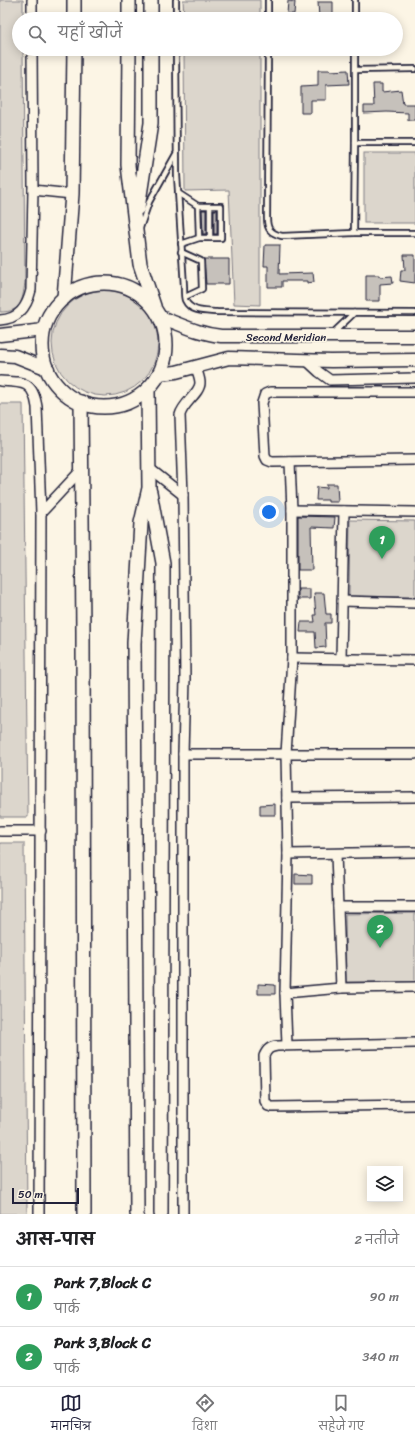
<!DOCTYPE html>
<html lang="hi">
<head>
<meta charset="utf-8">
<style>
  body { margin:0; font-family:Sriracha,"Playpen Sans Deva",sans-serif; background:#f6f6f6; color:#202124 }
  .controls { position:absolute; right:12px; bottom:12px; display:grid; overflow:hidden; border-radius:0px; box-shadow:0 2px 10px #0003 }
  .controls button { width:36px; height:36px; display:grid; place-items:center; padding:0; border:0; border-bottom:1px solid #e0e0e0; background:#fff; color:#202124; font:20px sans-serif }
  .scale { position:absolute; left:12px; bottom:10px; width:67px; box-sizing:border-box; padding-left:4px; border:2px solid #22223b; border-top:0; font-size:11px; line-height:14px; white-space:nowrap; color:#22223b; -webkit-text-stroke:3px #fcf5e5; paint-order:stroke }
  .you { position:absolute; left:269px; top:512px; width:14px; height:14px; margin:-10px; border:3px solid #fff; border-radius:50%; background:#1a73e8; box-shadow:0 0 0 6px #1a73e833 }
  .badge { display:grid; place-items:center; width:26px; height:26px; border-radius:50%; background:#22223b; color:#fff; font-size:13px; font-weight:700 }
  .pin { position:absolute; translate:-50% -33px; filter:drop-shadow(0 1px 2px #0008) }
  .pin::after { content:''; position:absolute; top:21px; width:14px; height:12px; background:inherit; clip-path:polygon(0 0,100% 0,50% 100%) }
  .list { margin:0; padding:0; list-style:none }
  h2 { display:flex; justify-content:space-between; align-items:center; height:52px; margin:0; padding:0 16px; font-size:17px }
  h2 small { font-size:13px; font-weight:400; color:#757577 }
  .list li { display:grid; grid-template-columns:26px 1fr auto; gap:12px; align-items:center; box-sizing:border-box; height:60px; padding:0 16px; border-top:1px solid #e0e0e0 }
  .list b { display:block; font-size:15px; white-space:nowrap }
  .list p { margin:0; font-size:13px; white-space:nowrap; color:#757577 }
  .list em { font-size:13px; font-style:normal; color:#757577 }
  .icon { flex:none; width:22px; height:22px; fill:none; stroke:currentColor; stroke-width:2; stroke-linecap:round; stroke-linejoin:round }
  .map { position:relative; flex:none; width:415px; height:1214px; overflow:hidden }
  .search { position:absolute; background:#fff; box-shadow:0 2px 10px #0003; left:12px; right:12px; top:12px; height:44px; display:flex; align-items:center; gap:10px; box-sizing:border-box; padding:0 14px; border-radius:22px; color:#757577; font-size:15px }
  .sheet { height:172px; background:#fff }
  nav { display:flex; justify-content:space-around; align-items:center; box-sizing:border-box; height:56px; border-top:1px solid #e0e0e0; background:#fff; font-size:11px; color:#757577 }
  nav a { display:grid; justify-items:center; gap:2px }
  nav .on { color:#22223b }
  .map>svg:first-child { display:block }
</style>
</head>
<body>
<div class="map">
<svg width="415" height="1214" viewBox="0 0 415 1214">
  <rect width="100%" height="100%" fill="#fcf5e5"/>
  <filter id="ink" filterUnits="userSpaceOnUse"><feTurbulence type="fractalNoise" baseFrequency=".025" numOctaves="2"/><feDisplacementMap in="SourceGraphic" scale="8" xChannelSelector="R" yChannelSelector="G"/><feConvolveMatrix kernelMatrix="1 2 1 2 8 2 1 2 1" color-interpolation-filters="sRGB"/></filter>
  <g filter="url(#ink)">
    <g fill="#dcd6cc" stroke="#7f7c84">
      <path d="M0,0H23V19H19V49H23L25,283C22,301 22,312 0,312Z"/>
      <path d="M183,0H260V19H184Z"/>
      <path d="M184,49H260V305L234,304L229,190L185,191Z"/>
      <rect x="364" y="153" width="51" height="70"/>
      <circle cx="105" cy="343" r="53"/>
      <path d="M0,404H23L28,817H0Z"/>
      <path d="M350,520L415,521V597L349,596Z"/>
      <path d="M0,843H24L27,1214H0Z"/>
      <path d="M415,913V982H346L345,914Z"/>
    </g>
    <g fill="#c6c1bb" stroke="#22223b">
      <path d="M288,1L295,2L294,14H287Z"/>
      <path d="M318,2H333V18H319Z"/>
      <path d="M318,70H330V71L348,70L349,84L326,85V100H311V113H301V87L318,86Z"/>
      <path d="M373,84H382V92L401,90L403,104H415V120H408V113L387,112L364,113V106H374Z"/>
      <path d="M202,210H206V234H203Z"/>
      <rect x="214" y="210" width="3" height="24"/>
      <path d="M265,245H280L279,274L313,273L314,282L307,283V281H282V287H268V266H264Z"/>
      <path d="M404,255H415V283L400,281L401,270H405Z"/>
      <path d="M204,259H229V284H206Z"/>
      <path d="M366,275H379L380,277L392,276L393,283L380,284V301H366Z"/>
      <path d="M327,484H337L338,502H328V500H316L317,487L327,488Z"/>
      <path d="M298,516L335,517L334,528L311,527L312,570H298Z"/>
      <rect x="298" y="589" width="12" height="10"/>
      <path d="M314,593H324L326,614H331V623H325L326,647L316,648L315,632H300L301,622H315L314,615H316Z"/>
      <path d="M275,804V815H260V805Z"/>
      <path d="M295,874L312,875V884H295Z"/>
      <path d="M258,984L275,985V994H258Z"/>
    </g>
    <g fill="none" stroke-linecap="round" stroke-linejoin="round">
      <defs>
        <g id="service">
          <path d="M176,0V19"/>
          <path d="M355,0V19"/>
          <path d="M268,19V0"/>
          <path d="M176,49L177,175L184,287C184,291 184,297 185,300C191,313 207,311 217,312L415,313"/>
          <path d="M268,49L267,218C267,229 270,233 282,236L354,233H415"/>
          <path d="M355,70L415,69"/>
          <path d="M355,143H415"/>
          <path d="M178,193L198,206H221V238H199L181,244"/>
          <path d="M198,206L199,238"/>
          <path d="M210,206V238"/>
          <path d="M140,228L149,202L176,154"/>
          <path d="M354,233L355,143V49"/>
          <path d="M181,252L201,261L202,289L185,297"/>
          <path d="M332,334L354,313"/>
        </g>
        <g id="minor">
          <path d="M32,0V19"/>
          <path d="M33,190L72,194"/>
          <path d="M0,320C19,319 27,307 31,290L33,190L32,49"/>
          <path d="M306,360L319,372L330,380L415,378"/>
          <path d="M0,381C23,382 33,381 37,407L41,513L39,1214"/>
          <path d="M415,392H270L265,394L262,403L265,456L267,460L272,462L415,460"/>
          <path d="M149,468L183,495"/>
          <path d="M292,510L415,512"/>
          <path d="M41,513L82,469"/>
          <path d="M342,601L415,603"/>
          <path d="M292,658L415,660"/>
          <path d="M341,658L344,511"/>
          <path d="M183,754H415"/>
          <path d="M287,798L415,797"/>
          <path d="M0,831H41"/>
          <path d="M288,854L415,852"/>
          <path d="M336,854L341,988"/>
          <path d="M338,907H415"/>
          <path d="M285,993L341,988L415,987"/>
          <path d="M415,1043L277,1046C270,1047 267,1049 264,1056L265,1101L268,1106L272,1107L415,1105"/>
          <path d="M287,1045L285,993L288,854L286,754L292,658V510L290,462"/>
          <path d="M183,1214V754L185,679L183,495L180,415C183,403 200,393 200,383C200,377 197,372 196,367"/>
        </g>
        <g id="tertiary">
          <path d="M160,317C180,324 199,334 221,336H415"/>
          <path d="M0,335L44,330"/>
          <path d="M0,355L15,356L48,369"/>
          <path d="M159,374L176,372L229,358L331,361L415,360"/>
        </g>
        <g id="secondary">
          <path d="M74,19V0"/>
          <path d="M129,19V0"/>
          <path d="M151,19V0"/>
          <path d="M129,49L128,165L140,264L154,306"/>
          <path d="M138,208L151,123V49"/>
          <circle cx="104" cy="345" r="62"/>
          <path d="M64,298L72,194L74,49"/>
          <path d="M81,402L83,632L84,1214"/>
          <path d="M150,492L163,563L161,1214"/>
          <path d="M137,1214L134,643L141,523L149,488L148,390"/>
        </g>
      </defs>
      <use href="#service" stroke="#22223b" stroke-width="8"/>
      <use href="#minor" stroke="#22223b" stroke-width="12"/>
      <use href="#tertiary" stroke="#22223b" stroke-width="15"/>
      <use href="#secondary" stroke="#22223b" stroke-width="16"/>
      <use href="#service" stroke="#fcf5e5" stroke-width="4.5"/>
      <use href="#minor" stroke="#fcf5e5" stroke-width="9"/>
      <use href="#tertiary" stroke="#fcf5e5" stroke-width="12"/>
      <use href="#secondary" stroke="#fcf5e5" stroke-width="13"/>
    </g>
  </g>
  <g text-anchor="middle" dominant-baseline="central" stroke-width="3.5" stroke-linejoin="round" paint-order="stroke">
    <g font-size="11" fill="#22223b" stroke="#fcf5e5">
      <text x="286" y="337">Second Meridian</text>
    </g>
  </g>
</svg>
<div class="controls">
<button><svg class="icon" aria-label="layers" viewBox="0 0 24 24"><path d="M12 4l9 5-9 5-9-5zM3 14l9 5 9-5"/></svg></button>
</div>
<div class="scale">50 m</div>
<div class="you"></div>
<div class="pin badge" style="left:382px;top:559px;background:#2e9e5b">1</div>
<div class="pin badge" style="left:380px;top:948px;background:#2e9e5b">2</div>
<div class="search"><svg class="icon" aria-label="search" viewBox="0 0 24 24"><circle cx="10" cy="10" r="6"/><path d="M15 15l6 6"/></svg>यहाँ खोजें</div>
</div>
<section class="sheet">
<h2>आस-पास<small>2 नतीजे</small></h2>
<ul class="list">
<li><span class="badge" style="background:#2e9e5b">1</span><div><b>Park 7,Block C</b><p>पार्क</p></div><em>90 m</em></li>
<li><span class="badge" style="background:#2e9e5b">2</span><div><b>Park 3,Block C</b><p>पार्क</p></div><em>340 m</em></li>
</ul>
</section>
<nav>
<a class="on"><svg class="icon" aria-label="map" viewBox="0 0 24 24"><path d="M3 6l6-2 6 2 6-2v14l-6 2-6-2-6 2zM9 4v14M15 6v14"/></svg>मानचित्र</a>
<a><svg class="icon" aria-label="directions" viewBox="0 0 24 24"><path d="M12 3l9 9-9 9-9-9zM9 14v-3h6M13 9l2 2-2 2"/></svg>दिशा</a>
<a><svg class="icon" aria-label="saved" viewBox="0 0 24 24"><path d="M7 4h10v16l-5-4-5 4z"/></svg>सहेजे गए</a>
</nav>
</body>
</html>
